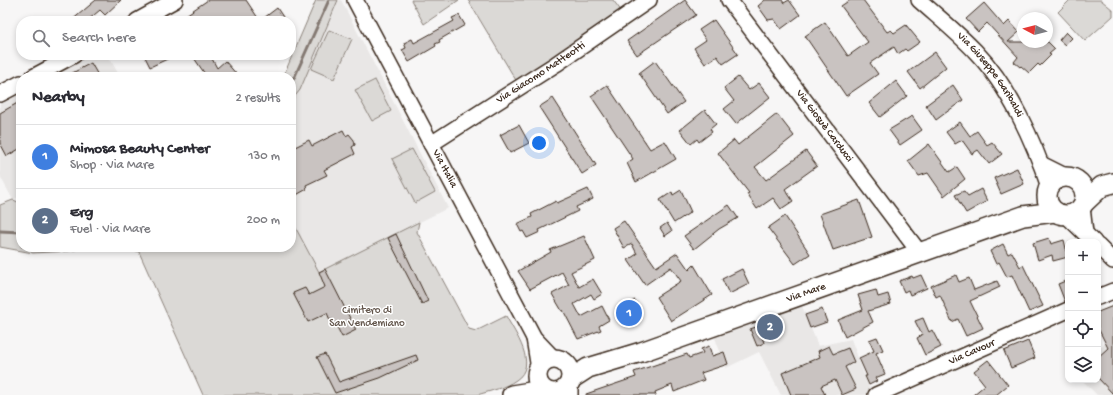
<!DOCTYPE html>
<html lang="en">
<head>
<meta charset="utf-8">
<style>
  body { margin:0; font-family:"Gochi Hand",sans-serif; background:#f2f2f3; color:#2b2b33 }
  .controls { position:absolute; right:12px; bottom:12px; display:grid; overflow:hidden; border-radius:8px; box-shadow:0 2px 6px #0003 }
  .controls button { width:36px; height:36px; display:grid; place-items:center; padding:0; border:0; border-bottom:1px solid #e1e1e2; background:#fff; color:#2b2b33; font:20px sans-serif }
  .compass { position:absolute; left:1017px; top:12px; width:36px; height:36px; border-radius:50%; background:#fff; box-shadow:0 2px 6px #0003; rotate:277deg }
  .you { position:absolute; left:539px; top:143px; width:14px; height:14px; margin:-10px; border:3px solid #fff; border-radius:50%; background:#1a73e8; box-shadow:0 0 0 6px #1a73e833 }
  .badge { display:grid; place-items:center; width:26px; height:26px; border-radius:50%; background:#b45309; color:#fff; font-size:13px; font-weight:700 }
  .pin { position:absolute; translate:-50% -50%; border:2px solid #fff; box-shadow:0 1px 4px #0006 }
  .list { margin:0; padding:0; list-style:none }
  h2 { display:flex; justify-content:space-between; align-items:center; height:52px; margin:0; padding:0 16px; font-size:17px }
  h2 small { font-size:13px; font-weight:400; color:#7c7c81 }
  .list li { display:grid; grid-template-columns:26px 1fr auto; gap:12px; align-items:center; box-sizing:border-box; height:64px; padding:0 16px; border-top:1px solid #e1e1e2 }
  .list b { display:block; font-size:15px; white-space:nowrap }
  .list p { margin:0; font-size:13px; white-space:nowrap; color:#7c7c81 }
  .list em { font-size:13px; font-style:normal; color:#7c7c81 }
  .icon { flex:none; width:22px; height:22px; fill:none; stroke:currentColor; stroke-width:2; stroke-linecap:round; stroke-linejoin:round }
  .map { position:relative; flex:none; width:1113px; height:395px; overflow:hidden }
  .search { position:absolute; background:#fff; box-shadow:0 2px 6px #0003; left:16px; top:16px; width:280px; height:44px; display:flex; align-items:center; gap:10px; box-sizing:border-box; padding:0 14px; border-radius:16px; color:#7c7c81; font-size:15px }
  .panel { position:absolute; background:#fff; box-shadow:0 2px 6px #0003; left:16px; top:72px; width:280px; height:180px; border-radius:16px }
  .map>svg:first-child { display:block }
</style>
</head>
<body>
<div class="map">
<svg width="1113" height="395" viewBox="0 0 1113 395">
  <rect width="100%" height="100%" fill="#f7f6f6"/>
  <filter id="ink" filterUnits="userSpaceOnUse"><feTurbulence type="fractalNoise" baseFrequency=".025" numOctaves="2"/><feDisplacementMap in="SourceGraphic" scale="8" xChannelSelector="R" yChannelSelector="G"/><feConvolveMatrix kernelMatrix="1 2 1 2 8 2 1 2 1" color-interpolation-filters="sRGB"/></filter>
  <g filter="url(#ink)">
    <g fill="#e9e7e6">
      <path d="M338,0H341L448,208L319,272L291,219V101L300,90Z"/>
      <path d="M81,55H108L120,77H33Z"/>
      <path d="M21,83V196L13,200L0,176V94Z"/>
      <path d="M798,296L818,346L851,339L872,395H781L759,352L726,368L711,327Z"/>
      <path d="M1113,337V395H1097L1082,380H1098V350Z"/>
    </g>
    <g fill="#dbd9d6" stroke="#8b827a">
      <path d="M316,0H338L300,90L291,101V77H283Z"/>
      <path d="M411,0H459L424,24Z"/>
      <path d="M468,0H613L625,16L520,87Z"/>
      <path d="M1070,0H1101L1113,10V16L1085,41L1058,12Z"/>
      <path d="M329,30L352,39L334,79L311,69Z"/>
      <path d="M375,80L391,111L372,121L355,90Z"/>
      <path d="M412,149L435,192L415,203L392,159Z"/>
      <path d="M13,200L21,203V247H91L68,251L33,253L0,247V205Z"/>
      <path d="M291,219L319,272L419,222L417,232L469,329L476,331L506,316C515,333 539,365 516,380C505,388 490,391 477,395H203L139,252L127,247H291Z"/>
    </g>
    <g fill="none" stroke-linecap="round" stroke-linejoin="round">
      <g stroke="#847972" stroke-width="3">
        <path d="M291,81L295,76L329,0"/>
        <path d="M0,231L21,232"/>
      </g>
    </g>
    <g fill="#c9c3c1" stroke="#3b2a1e">
      <path d="M96,0H121L105,15L100,10L87,21H71Z"/>
      <path d="M208,0H246L260,21L277,8L283,17L278,21H177Z"/>
      <path d="M685,0L696,15L637,55L627,41Z"/>
      <path d="M765,0H782L784,3L789,0L800,15L781,29L774,19L768,20L758,6Z"/>
      <path d="M850,0H863L887,32L891,30L894,33L906,25L920,42L907,51L905,49L898,54L894,47L870,63L878,74L846,96L805,36L825,22L848,56L868,42L841,6Z"/>
      <path d="M984,3L1004,26L1009,21L1019,32L1008,42H1048L1055,49L1049,54L1051,55L1040,66L1038,64L1029,73L1021,66L1020,67L1014,62L1018,57L987,23L978,32L966,19Z"/>
      <path d="M459,15L465,25L439,40L440,42L435,44L436,46L409,62L402,50L406,48L404,43L412,39L414,43L454,21L452,18Z"/>
      <path d="M714,20L738,54L723,64L717,56L705,64L694,48L706,40L699,30Z"/>
      <path d="M1066,32L1072,38L1065,45L1059,40Z"/>
      <path d="M935,52L946,67L920,88L908,72Z"/>
      <path d="M144,55H176L150,67Z"/>
      <path d="M192,55H210L217,68L225,61L239,77H207Z"/>
      <path d="M655,61L684,102L667,114L639,73Z"/>
      <path d="M91,63L99,77H65Z"/>
      <path d="M738,77L749,90L759,83L770,97L736,124L724,109L734,101L724,88Z"/>
      <path d="M896,81L907,96L880,117L869,103Z"/>
      <path d="M607,85L650,149L665,141L676,159L636,182L627,163L633,159L591,96Z"/>
      <path d="M953,85L963,100L936,120L926,105Z"/>
      <path d="M553,98L596,165L582,174L539,107Z"/>
      <path d="M21,101V148L7,156L0,143V113Z"/>
      <path d="M705,110L716,124L710,129L712,132L699,142L697,139L691,144L680,130Z"/>
      <path d="M777,114L794,136L755,167L766,180L806,151L817,166L785,189L793,201L781,209L773,198L757,209L747,194L749,193L718,153L734,140L738,145Z"/>
      <path d="M912,116L922,130L900,145L889,130Z"/>
      <path d="M960,122L970,136L977,131L987,145L992,142L1002,154L989,164L978,150L972,154L962,140L955,144L946,132Z"/>
      <path d="M519,125L529,143L510,153L500,135Z"/>
      <path d="M343,130L346,136L349,134L354,140L355,145L352,147L355,154L324,170L327,175L306,185L307,189L291,198V149L309,140L312,146Z"/>
      <path d="M929,144L949,172L957,167L965,179L944,196L928,173L919,176L908,161Z"/>
      <path d="M1017,168L1024,184L1001,194L994,178Z"/>
      <path d="M588,189L593,199L576,207L578,211L539,230L540,232L527,238L523,231L521,232L517,224L532,217L531,214L556,201L557,203Z"/>
      <path d="M981,189L987,201L966,213L955,195L964,191L968,196Z"/>
      <path d="M681,190L691,212L674,223L660,200L672,192L673,195Z"/>
      <path d="M859,200L872,237L833,250L820,214Z"/>
      <path d="M729,205L738,218L719,229L694,249L684,236Z"/>
      <path d="M785,216L810,254L795,264L768,228Z"/>
      <path d="M624,221L656,267L677,253L689,270L694,265L712,295L671,321L656,297L681,281L671,267L645,285L628,260L637,254L632,244L624,248L613,228Z"/>
      <path d="M667,223L672,231L665,236L660,228Z"/>
      <path d="M396,234L428,301L422,304L388,238Z"/>
      <path d="M584,236L595,260L571,272L579,287L593,279L602,294L594,299L591,294L574,304L581,317L602,306L609,320L599,326L601,330L578,339L563,310L562,311L552,294L569,285L562,272L530,289L518,271L551,252L550,250Z"/>
      <path d="M1049,238L1051,244L1064,240L1068,257L1053,261L1052,255L1038,260L1033,243Z"/>
      <path d="M1003,244L1008,254L1012,252L1020,267L1023,265L1043,306L1029,312L1012,275L1007,277L999,262L996,264L990,251Z"/>
      <path d="M325,269L356,330L342,337L333,319L330,320L327,313L308,322L293,293L305,288L309,295L325,287L319,272Z"/>
      <path d="M742,269L749,284L729,294L722,279Z"/>
      <path d="M921,275L927,288L910,295L908,290L904,292L899,281L912,276L913,278Z"/>
      <path d="M956,275L959,282L969,278L974,290L997,281L1000,287L970,301L983,328L966,336L958,319L952,322L940,295L936,297L931,286Z"/>
      <path d="M1068,280V301L1065,302L1058,284Z"/>
      <path d="M876,290L878,297L888,294L891,304L868,311L873,322L845,337L838,320L863,310L858,295Z"/>
      <path d="M635,300L641,316L624,322L618,307Z"/>
      <path d="M1113,306V394L1098,378V357L1108,348L1098,328V312Z"/>
      <path d="M822,309L827,322L810,328L805,315Z"/>
      <path d="M923,318L929,332L932,330L941,347L925,355L917,338L922,335L915,321Z"/>
      <path d="M759,326L764,343L757,346L750,329Z"/>
      <path d="M877,337L883,350L876,353L885,374L875,378L877,381L869,385L865,376H867L859,358L874,351L869,340Z"/>
      <path d="M1028,341L1035,358L1011,368L1004,351Z"/>
      <path d="M709,346L712,356L724,352L728,364L701,373L704,380L674,392L672,385L655,392L656,395H586V394L636,377L634,372L687,354L689,358L703,353L701,349Z"/>
      <path d="M829,346L833,354L848,348L854,362L845,367L856,389L842,395L835,380L821,386L825,395H791L782,373L820,357L818,351Z"/>
      <path d="M325,354L339,382L416,355L418,360L380,378L335,393L317,357Z"/>
      <path d="M988,360L1008,385L996,395H973L985,385L974,371Z"/>
    </g>
    <g fill="none" stroke-linecap="round" stroke-linejoin="round">
      <defs>
        <g id="minor">
          <path id="s1" d="M355,0L534,338L555,360"/>
          <path id="s2" d="M729,0L919,252"/>
          <path id="s3" d="M919,0C938,17 958,33 975,51C1009,86 1034,142 1049,187"/>
          <path d="M137,21L175,0"/>
          <path d="M33,77L74,55"/>
          <path d="M0,94L21,83"/>
          <path id="s4" d="M431,144L556,64L649,0"/>
          <path d="M1041,164L1065,176"/>
          <path d="M1082,207L1085,233"/>
          <path d="M1066,215L1094,242"/>
          <path d="M1098,246L1113,261"/>
          <path d="M1098,297L1113,291"/>
          <path d="M534,338L539,369"/>
          <path d="M570,383V395"/>
          <path id="s5" d="M876,395L1068,310"/>
        </g>
        <g id="major">
          <circle cx="1066" cy="196" r="19"/>
          <path d="M1085,202L1102,186L1113,183"/>
          <circle cx="554" cy="376" r="17"/>
          <path id="s6" d="M571,379L588,368L641,352L1023,216L1055,212"/>
          <path d="M512,395L543,390"/>
        </g>
      </defs>
      <use href="#minor" stroke="#3b2a1e" stroke-width="18"/>
      <use href="#major" stroke="#3b2a1e" stroke-width="22"/>
      <use href="#minor" stroke="#fff" stroke-width="15"/>
      <use href="#major" stroke="#fff" stroke-width="19"/>
    </g>
  </g>
  <g text-anchor="middle" dominant-baseline="central" stroke-width="3" stroke-linejoin="round" paint-order="stroke">
    <g font-size="11" fill="#3b2a1e" stroke="#fff">
      <text stroke="none"><textPath href="#s4" startOffset="131">Via Giacomo Matteotti</textPath></text>
      <text stroke="none"><textPath href="#s3" startOffset="104">Via Giuseppe Garibaldi</textPath></text>
      <text stroke="none"><textPath href="#s2" startOffset="158">Via Giosuè Carducci</textPath></text>
      <text stroke="none"><textPath href="#s1" startOffset="191">Via Italia</textPath></text>
      <text stroke="none"><textPath href="#s6" startOffset="251">Via Mare</textPath></text>
      <text stroke="none"><textPath href="#s5" startOffset="105">Via Cavour</textPath></text>
    </g>
    <g font-size="11" fill="#63564c" stroke="#fff">
      <text x="367" y="311">Cimitero di<tspan x="367" dy="13">San Vendemiano</tspan></text>
    </g>
  </g>
</svg>
<div class="controls">
<button>+</button>
<button>−</button>
<button><svg class="icon" aria-label="locate" viewBox="0 0 24 24"><circle cx="12" cy="12" r="6"/><path d="M12 2v4M12 18v4M2 12h4M18 12h4"/></svg></button>
<button><svg class="icon" aria-label="layers" viewBox="0 0 24 24"><path d="M12 4l9 5-9 5-9-5zM3 14l9 5 9-5"/></svg></button>
</div>
<svg class="compass" viewBox="-18 -18 36 36"><path d="M0-13l5 13h-10z" fill="#e53935"/><path d="M0 13l5-13h-10z" fill="#7c7c81"/></svg>
<div class="you"></div>
<div class="pin badge" style="left:629px;top:313px;background:#3f7fe0">1</div>
<div class="pin badge" style="left:770px;top:327px;background:#5c6f8a">2</div>
<div class="search"><svg class="icon" aria-label="search" viewBox="0 0 24 24"><circle cx="10" cy="10" r="6"/><path d="M15 15l6 6"/></svg>Search here</div>
<section class="panel">
<h2>Nearby<small>2 results</small></h2>
<ul class="list">
<li><span class="badge" style="background:#3f7fe0">1</span><div><b>Mimosa Beauty Center</b><p>Shop · Via Mare</p></div><em>130 m</em></li>
<li><span class="badge" style="background:#5c6f8a">2</span><div><b>Erg</b><p>Fuel · Via Mare</p></div><em>200 m</em></li>
</ul>
</section>
</div>
</body>
</html>
